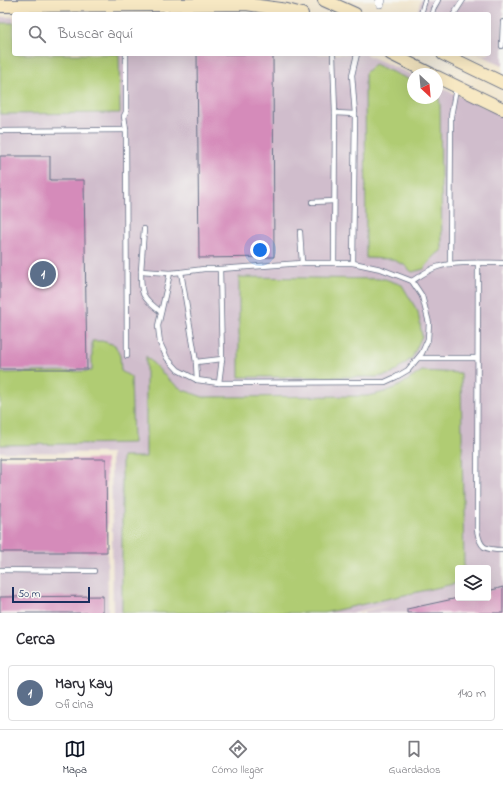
<!DOCTYPE html>
<html lang="es">
<head>
<meta charset="utf-8">
<style>
  body { margin:0; font-family:"Indie Flower",sans-serif; background:#f7f7f7; color:#2b2b33 }
  .controls { position:absolute; right:12px; bottom:12px; display:grid; overflow:hidden; border-radius:4px; box-shadow:0 4px 16px #0002 }
  .controls button { width:36px; height:36px; display:grid; place-items:center; padding:0; border:0; border-bottom:1px solid #e1e1e2; background:#fff; color:#2b2b33; font:20px sans-serif }
  .compass { position:absolute; left:407px; top:68px; width:36px; height:36px; border-radius:50%; background:#fff; box-shadow:0 4px 16px #0002; rotate:154deg }
  .scale { position:absolute; left:12px; bottom:10px; width:78px; box-sizing:border-box; padding-left:4px; border:2px solid #1b2f5e; border-top:0; font-size:11px; line-height:14px; white-space:nowrap; color:#1b2f5e; -webkit-text-stroke:3px #f6f6f2; paint-order:stroke }
  .you { position:absolute; left:260px; top:250px; width:14px; height:14px; margin:-10px; border:3px solid #fff; border-radius:50%; background:#1a73e8; box-shadow:0 0 0 6px #1a73e833 }
  .badge { display:grid; place-items:center; width:26px; height:26px; border-radius:50%; background:#111827; color:#fff; font-size:13px; font-weight:700 }
  .pin { position:absolute; translate:-50% -50%; border:2px solid #fff; box-shadow:0 1px 4px #0006 }
  .list { margin:0; padding:0; list-style:none }
  h2 { display:flex; justify-content:space-between; align-items:center; height:52px; margin:0; padding:0 16px; font-size:17px }
  h2 small { font-size:13px; font-weight:400; color:#7c7c81 }
  .list li { display:grid; grid-template-columns:26px 1fr auto; gap:12px; align-items:center; box-sizing:border-box; height:56px; margin:0 8px 8px; padding:0 8px; border:1px solid #e1e1e2; border-radius:4px }
  .list b { display:block; font-size:15px; white-space:nowrap }
  .list p { margin:0; font-size:13px; white-space:nowrap; color:#7c7c81 }
  .list em { font-size:13px; font-style:normal; color:#7c7c81 }
  .icon { flex:none; width:22px; height:22px; fill:none; stroke:currentColor; stroke-width:2; stroke-linecap:round; stroke-linejoin:round }
  .map { position:relative; flex:none; width:503px; height:613px; overflow:hidden }
  .search { position:absolute; background:#fff; box-shadow:0 4px 16px #0002; left:12px; right:12px; top:12px; height:44px; display:flex; align-items:center; gap:10px; box-sizing:border-box; padding:0 14px; border-radius:4px; color:#7c7c81; font-size:15px }
  .sheet { height:116px; background:#fff }
  nav { display:flex; justify-content:space-around; align-items:center; box-sizing:border-box; height:56px; border-top:1px solid #e1e1e2; background:#fff; font-size:11px; color:#7c7c81 }
  nav a { display:grid; justify-items:center; gap:2px }
  nav .on { color:#111827 }
  .map>svg:first-child { display:block }
</style>
</head>
<body>
<div class="map">
<svg width="503" height="613" viewBox="0 0 503 613">
  <rect width="100%" height="100%" fill="#f6f6f2"/>
  <filter id="ink" filterUnits="userSpaceOnUse"><feTurbulence type="fractalNoise" baseFrequency=".025" numOctaves="2"/><feDisplacementMap in="SourceGraphic" scale="8" xChannelSelector="R" yChannelSelector="G"/><feConvolveMatrix kernelMatrix="1 2 1 2 8 2 1 2 1" color-interpolation-filters="sRGB"/></filter>
  <filter id="wash" filterUnits="userSpaceOnUse"><feTurbulence type="fractalNoise" baseFrequency=".012" numOctaves="4" result="noise"/><feDisplacementMap in="SourceGraphic" scale="16" xChannelSelector="R" yChannelSelector="G"/><feGaussianBlur stdDeviation="0.9" result="paint"/><feColorMatrix in="noise" values="0 0 0 0 0 0 0 0 0 0 0 0 0 0 0 0 0 1.4 0 .05"/><feComposite in="paint" operator="in"/></filter>
  <g filter="url(#wash)">
    <rect width="100%" height="100%" fill="#f2e7d0"/>
    <g fill="#d0bdcc" fill-rule="evenodd">
      <path d="M421,0H503V65L478,54H489V14H417Z"/>
      <path d="M0,17H14V54H365L413,75V98H437V86L503,115V613H358L397,603L351,613H113L111,453L0,452ZM458,568H488V598H458Z"/>
      <path d="M0,459H106L108,613H0Z"/>
    </g>
    <g fill="#b0cc73" stroke="#667e68">
      <path d="M0,23H14V54H119L120,113L0,114Z"/>
      <path d="M374,64L413,81V98H437V92L438,93L440,104L442,250C435,255 429,262 424,269L412,272L404,265L391,259L366,258L365,73Z"/>
      <path d="M239,277L385,279L402,285L418,312L422,336L412,358L392,374L377,377H239Z"/>
      <path d="M92,341H102L115,345L120,356L121,371L131,377L133,443L0,445V373L92,371Z"/>
      <path d="M146,356L169,380L183,390L203,397L367,396L385,392L399,386L422,371L461,373L464,568H458V583L324,613H122V457H146Z"/>
    </g>
    <g id="blocks">
      <g fill="#d58bba">
        <path d="M197,54H273L274,257L199,258Z"/>
        <path d="M0,156H50V180H84L87,369H0Z"/>
        <path d="M0,459H106L107,552H0Z"/>
        <path d="M503,587V613H407V609L458,598H488V591Z"/>
        <path d="M103,596V613H0V597Z"/>
      </g>
    </g>
  </g>
  <g filter="url(#ink)">
    <use href="#blocks" fill-opacity="0" stroke="#666f86" stroke-width="1"/>
    <g fill="none" stroke-linecap="round" stroke-linejoin="round">
      <defs>
        <g id="lane">
          <path d="M166,14V5"/>
          <path d="M421,14L425,0"/>
          <path d="M432,14L433,9L438,0"/>
          <path d="M454,14L463,0"/>
          <path d="M502,46L503,22"/>
          <path d="M126,54V112L124,116L126,130L127,356"/>
          <path d="M333,54L335,113L334,263"/>
          <path d="M335,113L355,114"/>
          <path d="M0,131L126,130"/>
          <path d="M312,202L334,201"/>
          <path d="M144,229L141,271L170,273"/>
          <path d="M300,232L302,263"/>
          <path d="M302,263H353L381,269L412,281L422,296L429,323L428,339L422,353L408,370L396,377L385,382L219,383L197,380L178,370L167,358L160,343L158,326L170,273L181,272L204,269H220Z"/>
          <path d="M353,263L355,114L352,75L357,54"/>
          <path d="M478,263L477,530C480,548 484,550 503,550"/>
          <path d="M450,264L451,116L456,88"/>
          <path d="M141,271C141,294 141,297 161,312"/>
          <path d="M181,272L196,362L197,380"/>
          <path d="M412,281C420,276 428,270 437,267C454,261 484,263 503,263"/>
          <path d="M419,358H477"/>
          <path d="M196,362L222,359"/>
          <path d="M219,383L222,359L220,269"/>
          <path d="M0,570L94,571"/>
        </g>
        <path id="street" d="M380,3L381,0"/>
        <g id="secondary">
          <path d="M324,0L355,14"/>
          <path d="M0,6L166,5L246,4L287,10L302,14"/>
          <path d="M391,54L431,74"/>
          <path d="M443,54L503,83"/>
          <path d="M437,77L503,109"/>
        </g>
      </defs>
      <use href="#lane" stroke="#666f86" stroke-width="6"/>
      <use href="#street" stroke="#666f86" stroke-width="10"/>
      <use href="#secondary" stroke="#666f86" stroke-width="14"/>
      <use href="#lane" stroke="#fff" stroke-width="4.5"/>
      <use href="#street" stroke="#fff" stroke-width="9"/>
      <use href="#secondary" stroke="#f7e8c3" stroke-width="12"/>
    </g>
  </g>
</svg>
<div class="controls">
<button><svg class="icon" aria-label="layers" viewBox="0 0 24 24"><path d="M12 4l9 5-9 5-9-5zM3 14l9 5 9-5"/></svg></button>
</div>
<svg class="compass" viewBox="-18 -18 36 36"><path d="M0-13l5 13h-10z" fill="#e53935"/><path d="M0 13l5-13h-10z" fill="#7c7c81"/></svg>
<div class="scale">50 m</div>
<div class="you"></div>
<div class="pin badge" style="left:43px;top:274px;background:#5c6f8a">1</div>
<div class="search"><svg class="icon" aria-label="search" viewBox="0 0 24 24"><circle cx="10" cy="10" r="6"/><path d="M15 15l6 6"/></svg>Buscar aquí</div>
</div>
<section class="sheet">
<h2>Cerca<small></small></h2>
<ul class="list">
<li><span class="badge" style="background:#5c6f8a">1</span><div><b>Mary Kay</b><p>Oficina</p></div><em>140 m</em></li>
</ul>
</section>
<nav>
<a class="on"><svg class="icon" aria-label="map" viewBox="0 0 24 24"><path d="M3 6l6-2 6 2 6-2v14l-6 2-6-2-6 2zM9 4v14M15 6v14"/></svg>Mapa</a>
<a><svg class="icon" aria-label="directions" viewBox="0 0 24 24"><path d="M12 3l9 9-9 9-9-9zM9 14v-3h6M13 9l2 2-2 2"/></svg>Cómo llegar</a>
<a><svg class="icon" aria-label="saved" viewBox="0 0 24 24"><path d="M7 4h10v16l-5-4-5 4z"/></svg>Guardados</a>
</nav>
</body>
</html>
